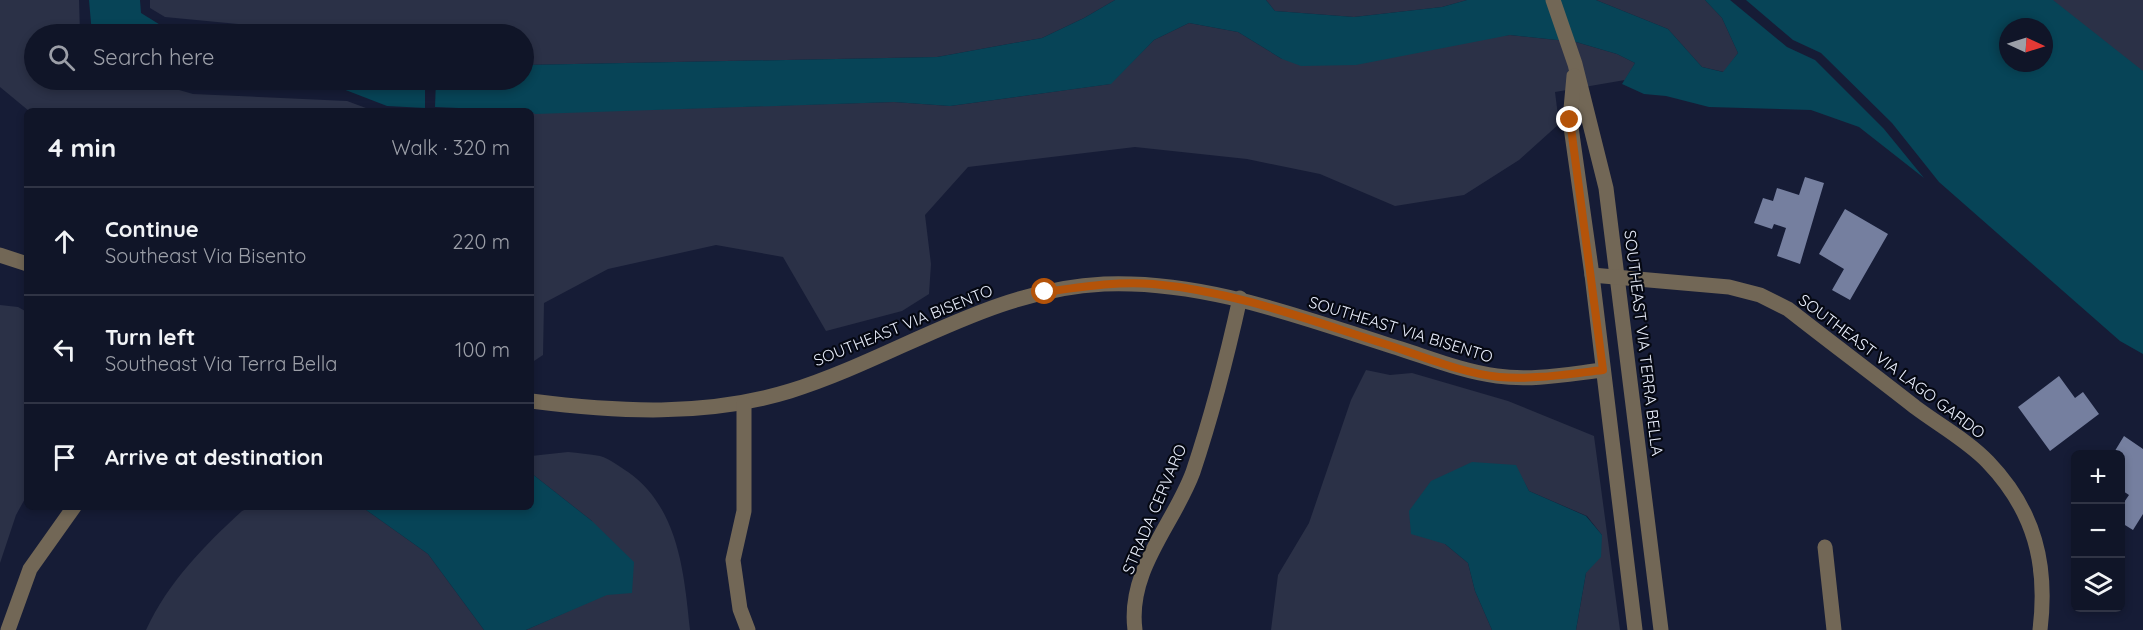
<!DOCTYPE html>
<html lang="en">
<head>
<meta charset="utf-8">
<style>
  body { margin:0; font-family:Quicksand,sans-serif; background:#191e30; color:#f1f3f6 }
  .controls { position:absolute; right:18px; bottom:18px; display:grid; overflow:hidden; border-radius:9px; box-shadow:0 3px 9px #0003 }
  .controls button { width:54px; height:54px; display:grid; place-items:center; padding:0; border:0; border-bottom:2px solid #303445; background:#101528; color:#f1f3f6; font:30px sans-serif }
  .compass { position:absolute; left:1999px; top:18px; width:54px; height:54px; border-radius:50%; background:#101528; box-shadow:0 3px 9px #0003; rotate:94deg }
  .stop { position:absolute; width:18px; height:18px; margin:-14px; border:4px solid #b45309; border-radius:50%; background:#fff }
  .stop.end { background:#b45309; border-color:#fff; box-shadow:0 2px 6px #0008 }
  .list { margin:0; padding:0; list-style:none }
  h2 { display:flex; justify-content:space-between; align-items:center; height:78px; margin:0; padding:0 24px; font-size:26px }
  h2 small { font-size:20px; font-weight:400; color:#9c9fa8 }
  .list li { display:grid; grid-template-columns:39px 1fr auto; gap:18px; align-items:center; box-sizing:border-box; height:108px; padding:0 24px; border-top:2px solid #303445 }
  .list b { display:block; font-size:22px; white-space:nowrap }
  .list p { margin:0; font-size:20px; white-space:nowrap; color:#9c9fa8 }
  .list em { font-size:20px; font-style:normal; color:#9c9fa8 }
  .icon { flex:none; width:33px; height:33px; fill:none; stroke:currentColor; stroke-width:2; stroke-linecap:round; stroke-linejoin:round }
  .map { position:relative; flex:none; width:2143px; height:630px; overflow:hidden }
  .search { position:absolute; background:#101528; box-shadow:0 3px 9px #0003; left:24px; top:24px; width:510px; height:66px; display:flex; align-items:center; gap:15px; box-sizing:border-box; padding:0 21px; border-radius:33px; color:#9c9fa8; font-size:22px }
  .panel { position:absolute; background:#101528; box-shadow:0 3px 9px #0003; left:24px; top:108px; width:510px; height:402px; border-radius:9px }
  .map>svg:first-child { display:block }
</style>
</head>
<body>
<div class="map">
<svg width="2143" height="630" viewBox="0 0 2143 630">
  <rect width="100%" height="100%" fill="#161c36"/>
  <g fill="#2b3147">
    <path d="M0,0H79L80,34H34V80H144L193,94L347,101L374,111H29L0,87Z"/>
    <path d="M150,0H1115L1084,18L1042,38L937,57L524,65V34H322L301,30L165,17L150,8Z"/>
    <path d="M1266,0H1467L1442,7L1354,17L1275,11Z"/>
    <path d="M1596,0H1705L1722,18L1738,53L1724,72L1702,67L1668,29Z"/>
    <path d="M1949,0H2143V159L2044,63V27H2008Z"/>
    <path d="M1189,23L1238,32L1282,59L1510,35L1576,42L1617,54L1635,63L1625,80L1555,92L1559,124L1519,160L1464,195L1395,206L1320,174L1247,159L1135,147L968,167L925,215L931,264L929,294L902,311L826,331L783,257L716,245L608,269L544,303L543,355L531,363V113L894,102L950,106L1110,84L1154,40Z"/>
    <path d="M0,305L18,307L27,312V495L16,515L0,563Z"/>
    <path d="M1366,370L1390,375L1412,373L1508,401L1594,436L1620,630H1576L1586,573L1602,535L1587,516L1529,491L1515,465L1445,544L1468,563L1475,591L1492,630H1271L1278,575L1309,523L1351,400Z"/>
    <path d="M568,452C578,453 590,454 600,456C610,459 620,467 628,472C679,508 684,573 690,630H526L607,594L592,521L531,473V456Z"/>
    <path d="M251,507H362L428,554L484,630H146C168,582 204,546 242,511Z"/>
  </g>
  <g fill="#074457" fill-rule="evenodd">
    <path d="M89,0H140L141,13L162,26L255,34H92Z"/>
    <path d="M1115,0H1266L1275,11L1354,17L1442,7L1467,0H1596L1668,29L1702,67L1723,72L1738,53L1722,18L1705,0H1730L1787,47L1815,60L1884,129L1924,178L1859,127L1811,110L1709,107L1666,96L1644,94L1622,84L1635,63L1617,54L1576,42L1510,35L1356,65L1301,66L1282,59L1238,32L1189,23L1154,40L1111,84L950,106L894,102L535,114L531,111L435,107L436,80H524V65L937,57L1042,38L1084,18Z"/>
    <path d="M1746,0H2053L2143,71V354L2120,341L1939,182L1892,123L1821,53L1793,40ZM2008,27H2044V63H2008Z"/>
    <path d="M228,80H425V108L387,106L343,89L291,82Z"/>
    <path d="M1472,462L1516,465L1529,491L1586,516L1602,535L1601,557L1586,573L1576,630H1492L1475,591L1468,563L1445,544L1411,534L1409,511L1431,481Z"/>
    <path d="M531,473L592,521L634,562L632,593L607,595L526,630H484L428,554L362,507H531Z"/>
  </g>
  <g fill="#757f9f">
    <path d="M1805,177L1824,183L1800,264L1777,256L1786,228L1774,224L1772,229L1754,223L1763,198L1773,201L1777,188L1799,195Z"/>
    <path d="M1845,209L1888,234L1850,300L1832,290L1844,269L1819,254Z"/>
    <path d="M2059,376L2075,398L2083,392L2099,414L2050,451L2018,407Z"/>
    <path d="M2124,436L2143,449V514L2133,530L2120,522V508L2129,495L2120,489V454H2113Z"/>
  </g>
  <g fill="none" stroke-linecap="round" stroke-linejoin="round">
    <g stroke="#726756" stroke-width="15">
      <path d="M1553,0L1575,64L1606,188L1661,630"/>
      <path d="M1574,76L1570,120L1592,275L1635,630"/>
      <path d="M0,255L27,264"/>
      <path d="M1592,275L1729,287L1760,295L1788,309C1830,342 1873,374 1915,407C1939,425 1968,441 1988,462C2035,511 2048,565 2040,630"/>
      <path d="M531,401C618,412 705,417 790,391C896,358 990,289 1104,284C1208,280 1304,319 1401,349C1432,359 1465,372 1497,376C1532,381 1568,374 1603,370"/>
      <path d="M744,404V511L733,560L740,609L748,630"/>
      <path d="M1825,547L1834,630"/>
      <path d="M8,630L30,569L74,507"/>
      <path d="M1135,630C1127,570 1174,524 1193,472C1212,415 1227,357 1240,298"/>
    </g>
  </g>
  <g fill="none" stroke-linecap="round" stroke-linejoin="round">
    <path stroke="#b45309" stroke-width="8" d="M1045,292C1081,287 1117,281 1153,284C1233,291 1309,320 1385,344C1422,356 1461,373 1499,377C1533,380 1569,374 1603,370L1570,120"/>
  </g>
  <g text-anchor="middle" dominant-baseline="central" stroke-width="4.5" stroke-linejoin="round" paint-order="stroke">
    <g font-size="16" fill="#eaeffd" stroke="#050812">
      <text transform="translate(903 325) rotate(-22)">SOUTHEAST VIA BISENTO</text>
      <text transform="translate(1401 329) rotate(17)">SOUTHEAST VIA BISENTO</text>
      <text transform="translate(1644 343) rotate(83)">SOUTHEAST VIA TERRA BELLA</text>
      <text transform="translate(1892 366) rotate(37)">SOUTHEAST VIA LAGO GARDO</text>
      <text transform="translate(1154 509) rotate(-67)">STRADA CERVARO</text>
    </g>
  </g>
</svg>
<div class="controls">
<button>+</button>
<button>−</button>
<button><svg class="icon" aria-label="layers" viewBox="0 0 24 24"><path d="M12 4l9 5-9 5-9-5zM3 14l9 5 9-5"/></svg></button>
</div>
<svg class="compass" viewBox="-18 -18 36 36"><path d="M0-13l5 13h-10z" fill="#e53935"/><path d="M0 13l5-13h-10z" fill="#9c9fa8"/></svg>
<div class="stop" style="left:1045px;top:292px"></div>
<div class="stop end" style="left:1570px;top:120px"></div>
<div class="search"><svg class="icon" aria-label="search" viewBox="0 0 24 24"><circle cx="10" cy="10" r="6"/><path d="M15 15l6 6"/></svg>Search here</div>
<section class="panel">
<h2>4 min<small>Walk · 320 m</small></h2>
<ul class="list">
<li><svg class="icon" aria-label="ahead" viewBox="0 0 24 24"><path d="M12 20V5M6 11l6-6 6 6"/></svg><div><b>Continue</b><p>Southeast Via Bisento</p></div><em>220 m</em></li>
<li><svg class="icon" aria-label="left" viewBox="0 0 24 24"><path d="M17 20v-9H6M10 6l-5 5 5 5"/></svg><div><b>Turn left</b><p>Southeast Via Terra Bella</p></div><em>100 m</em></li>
<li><svg class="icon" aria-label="arrive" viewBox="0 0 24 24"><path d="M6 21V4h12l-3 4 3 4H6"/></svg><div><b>Arrive at destination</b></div></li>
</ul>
</section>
</div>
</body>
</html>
